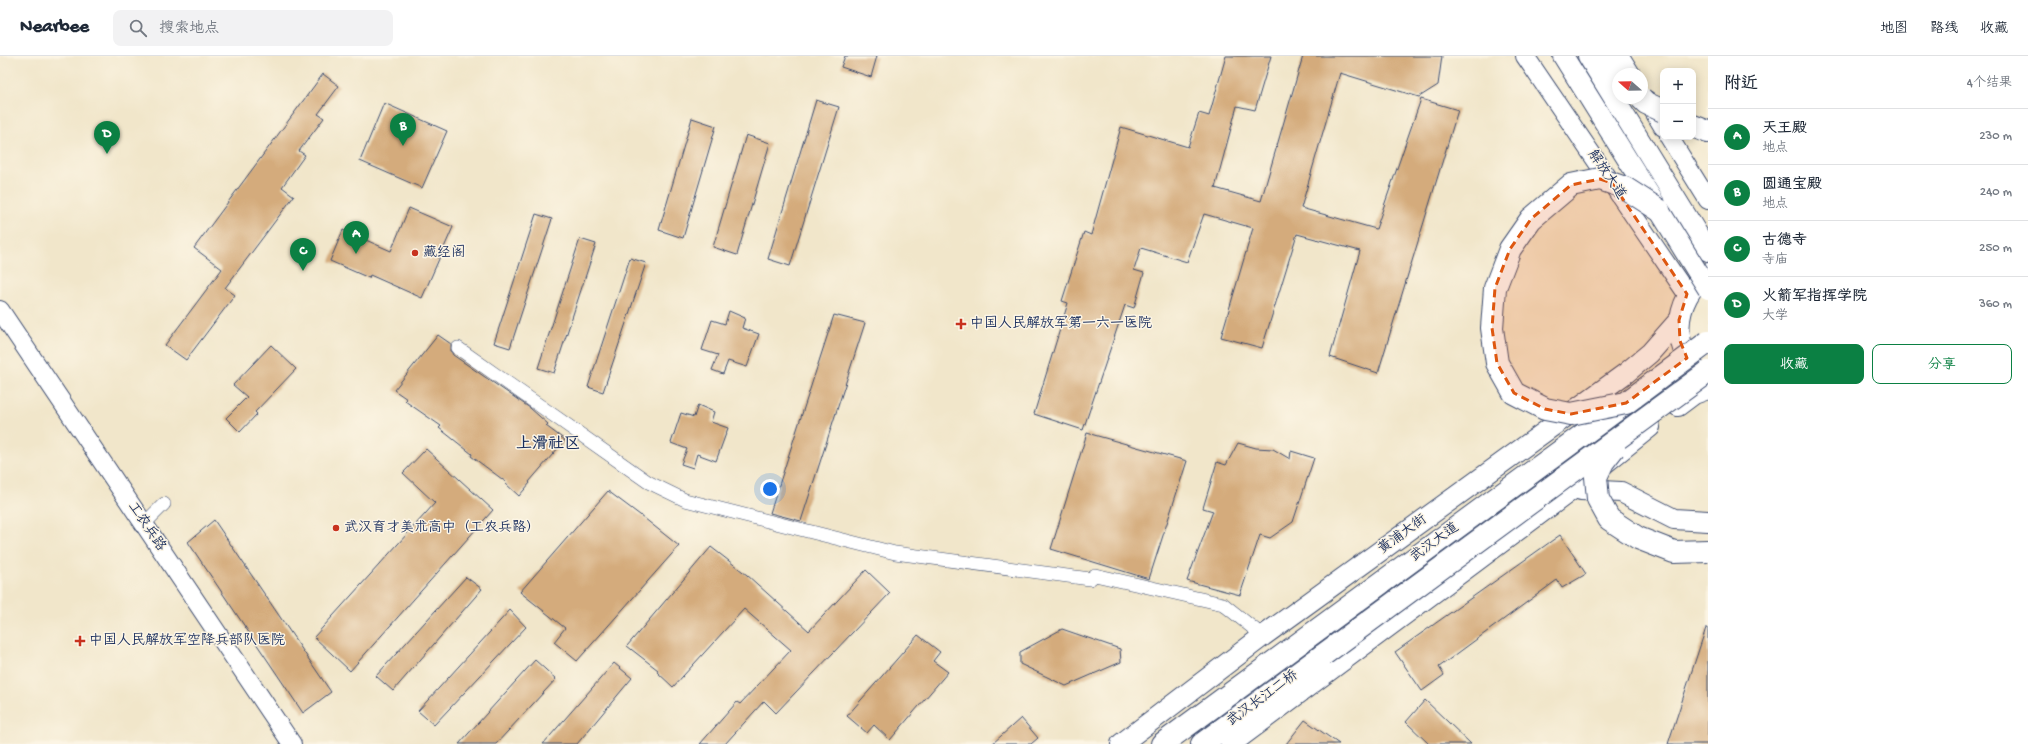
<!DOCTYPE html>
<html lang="zh">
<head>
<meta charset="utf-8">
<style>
  body { margin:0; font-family:"Gochi Hand","LXGW WenKai TC",sans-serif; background:#f2f2f3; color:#1f2937 }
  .controls { position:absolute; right:12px; top:12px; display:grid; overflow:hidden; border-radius:8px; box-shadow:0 2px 10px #0003 }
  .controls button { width:36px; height:36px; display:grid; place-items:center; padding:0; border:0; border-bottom:1px solid #e0e1e3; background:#fff; color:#1f2937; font:20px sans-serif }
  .compass { position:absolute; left:1612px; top:12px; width:36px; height:36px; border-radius:50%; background:#fff; box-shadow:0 2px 10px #0003; rotate:290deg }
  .you { position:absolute; left:770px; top:433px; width:14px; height:14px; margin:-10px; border:3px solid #fff; border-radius:50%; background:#1a73e8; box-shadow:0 0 0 6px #1a73e833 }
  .badge { display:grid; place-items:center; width:26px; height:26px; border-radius:50%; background:#0b8043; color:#fff; font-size:13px; font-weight:700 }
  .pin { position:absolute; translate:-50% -33px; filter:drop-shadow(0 1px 2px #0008) }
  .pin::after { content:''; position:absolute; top:21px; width:14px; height:12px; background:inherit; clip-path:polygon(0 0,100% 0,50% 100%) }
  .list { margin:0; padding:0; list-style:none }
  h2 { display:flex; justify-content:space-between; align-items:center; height:52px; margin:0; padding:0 16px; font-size:17px }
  h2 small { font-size:13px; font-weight:400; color:#747a83 }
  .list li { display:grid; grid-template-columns:26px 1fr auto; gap:12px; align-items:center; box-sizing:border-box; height:56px; padding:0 16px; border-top:1px solid #e0e1e3 }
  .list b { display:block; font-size:15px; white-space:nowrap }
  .list p { margin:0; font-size:13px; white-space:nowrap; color:#747a83 }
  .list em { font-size:13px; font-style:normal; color:#747a83 }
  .actions { display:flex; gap:8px; padding:12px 16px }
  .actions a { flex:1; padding:9px 0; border:1px solid #0b8043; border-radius:8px; text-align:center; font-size:14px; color:#0b8043 }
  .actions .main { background:#0b8043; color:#fff }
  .icon { flex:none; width:22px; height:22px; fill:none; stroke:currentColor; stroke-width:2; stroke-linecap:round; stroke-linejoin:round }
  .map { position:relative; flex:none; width:1708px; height:688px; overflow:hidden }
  header { display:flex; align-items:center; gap:24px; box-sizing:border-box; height:56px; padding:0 20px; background:#fff; border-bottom:1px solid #e0e1e3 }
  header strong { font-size:19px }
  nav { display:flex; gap:22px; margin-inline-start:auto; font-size:14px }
  .search { width:280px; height:36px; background:#f2f2f3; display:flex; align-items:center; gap:10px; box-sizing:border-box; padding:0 14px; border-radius:8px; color:#747a83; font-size:15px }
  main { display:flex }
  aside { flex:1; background:#fff }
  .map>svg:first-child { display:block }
</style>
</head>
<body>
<header>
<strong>Nearbee</strong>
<div class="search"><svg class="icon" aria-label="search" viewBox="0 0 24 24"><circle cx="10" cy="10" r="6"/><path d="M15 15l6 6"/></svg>搜索地点</div>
<nav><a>地图</a><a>路线</a><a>收藏</a></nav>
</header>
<main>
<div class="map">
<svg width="1708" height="688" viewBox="0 0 1708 688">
  <rect width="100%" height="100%" fill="#fcf5e5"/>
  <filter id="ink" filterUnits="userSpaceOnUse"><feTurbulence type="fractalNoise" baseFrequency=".025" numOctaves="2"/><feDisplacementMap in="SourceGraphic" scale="8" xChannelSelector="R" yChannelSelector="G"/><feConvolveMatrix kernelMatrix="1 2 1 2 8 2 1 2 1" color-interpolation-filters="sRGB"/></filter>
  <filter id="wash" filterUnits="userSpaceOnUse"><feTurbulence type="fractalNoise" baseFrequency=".012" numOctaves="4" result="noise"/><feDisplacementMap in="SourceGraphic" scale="16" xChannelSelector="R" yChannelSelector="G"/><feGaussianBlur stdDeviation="0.9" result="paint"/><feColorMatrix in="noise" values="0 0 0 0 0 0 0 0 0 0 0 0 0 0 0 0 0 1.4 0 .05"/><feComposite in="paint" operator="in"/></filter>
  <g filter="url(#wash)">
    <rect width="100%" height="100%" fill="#f1e6ca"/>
    <g id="blocks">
      <g fill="#d4ab7b">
        <path d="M845,0H877L871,21L841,11Z"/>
        <path d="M1226,0H1271L1255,54L1237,50L1215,132L1261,145L1303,0H1442L1438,29L1419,41L1340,17L1301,152L1376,173L1421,43L1458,54L1378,317L1330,301L1360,195L1297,178L1262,292L1221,281L1253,172L1204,158L1187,206L1141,192L1134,214L1144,217L1134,252L1125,249L1083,374L1034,358L1068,247L1062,245L1084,176L1091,179L1121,71L1188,91L1199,57L1209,60Z"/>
        <path d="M323,18L339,30L318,58L324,62L299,95L305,99L282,131L294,140L225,232L235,239L186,304L165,289L222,213L194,192Z"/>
        <path d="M816,44L839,51L790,210L768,203Z"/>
        <path d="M384,47L447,75L422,132L360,105Z"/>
        <path d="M692,62L716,70L683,182L659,174Z"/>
        <path d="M746,79L770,87L737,199L713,191Z"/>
        <path d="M409,152L453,171L422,242L370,219L369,222L330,205L343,174L391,195Z"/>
        <path d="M536,158L552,163L510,292L494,287Z"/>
        <path d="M580,183L596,188L554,317L538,312Z"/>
        <path d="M630,202L646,207L603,336L588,331Z"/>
        <path d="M729,255L745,262L742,272L759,278L747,311L728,305L723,318L712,314L718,299L702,294L712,264L725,268Z"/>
        <path d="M834,259L865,267L801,465L770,457Z"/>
        <path d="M438,279L451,288V295L453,299L530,352L548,368L546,370L565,384L529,426L530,427L519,440L505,427L506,426L471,400L472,398L439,372L441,370L405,345L407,343L394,334Z"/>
        <path d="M271,289L296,313L255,356L257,358L240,376L226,362L247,341L233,329Z"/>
        <path d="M698,349L714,356L711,366L728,372L716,405L697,398L693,412L681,408L687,393L671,387L681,357L694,361Z"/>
        <path d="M1087,377L1187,405L1149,523L1051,493Z"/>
        <path d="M1238,387L1256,392L1273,393L1290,403L1291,395L1314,402L1293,466L1270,482L1260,479L1240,539L1187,525L1213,455L1203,452L1217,406L1226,409Z"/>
        <path d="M426,393L493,454L350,615L314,581L435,447L403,417Z"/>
        <path d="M608,435L644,462L679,490L577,605L554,586L565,572L520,536Z"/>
        <path d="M214,464L331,636L303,657L188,486Z"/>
        <path d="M1560,479L1586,518L1562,532L1557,524L1439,611L1444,619L1422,635L1395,596Z"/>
        <path d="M711,491L747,519L809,575L866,514L890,537L776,657L764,645L725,688H700L737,646L740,648L791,594L744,553L673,631L657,616L658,614L627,590Z"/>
        <path d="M466,521L482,533L393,635L376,620Z"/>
        <path d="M510,554L526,571L434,669L418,655Z"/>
        <path d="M1706,572H1708V688H1668Z"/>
        <path d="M1062,573L1120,593L1121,606L1066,630L1020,608V596Z"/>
        <path d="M918,579L940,596L933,605L948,616L890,684L874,669L867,677L847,660Z"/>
        <path d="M535,604L556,623L496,688H459Z"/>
        <path d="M614,607L632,622L577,688H543Z"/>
        <path d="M1425,644L1471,688H1429L1406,666Z"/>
        <path d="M1021,662L1038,682L1031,688H992Z"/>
        <path d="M1305,664L1339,688H1286Z"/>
      </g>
    </g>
  </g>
  <g filter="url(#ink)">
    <use href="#blocks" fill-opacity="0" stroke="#3b4a6e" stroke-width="1"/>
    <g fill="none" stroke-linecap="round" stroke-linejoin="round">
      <defs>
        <g id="street">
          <path d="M458,292L648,426L685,444L895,497L1090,523L1095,519L1223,548L1263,580"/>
          <path d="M144,468L164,448"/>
        </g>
        <g id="secondary">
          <path d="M1525,0L1687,238"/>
          <path d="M1620,0L1631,18"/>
          <path d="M1647,44L1663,71"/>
          <path d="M1669,81L1708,144"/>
          <path d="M0,254L292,688"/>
        </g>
        <g id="primary">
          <path d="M1563,0L1659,154"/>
          <path d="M1588,0L1708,195"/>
          <path d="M1708,217C1672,244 1668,297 1708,324"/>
          <path d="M1678,350L1694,338L1708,333"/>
          <path d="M1581,434L1621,436L1674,463L1708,465"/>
          <path d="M1121,688L1263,580L1626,317L1650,297L1679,264"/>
          <path d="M1231,688L1573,433L1650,371"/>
        </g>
        <g id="highway">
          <path d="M1602,0L1619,18"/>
          <path d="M1693,70L1708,76"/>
          <path d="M1162,688L1626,347"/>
          <path d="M1202,688L1323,599"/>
        </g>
      </defs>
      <use href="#street" stroke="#3b4a6e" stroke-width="14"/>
      <use href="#secondary" stroke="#3b4a6e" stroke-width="20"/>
      <use href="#primary" stroke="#3b4a6e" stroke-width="22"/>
      <use href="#highway" stroke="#3b4a6e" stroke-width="24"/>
      <use href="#street" stroke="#fff" stroke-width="13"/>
      <use href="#secondary" stroke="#fff" stroke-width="18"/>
      <use href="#primary" stroke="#fff" stroke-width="20"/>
      <use href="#highway" stroke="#fff" stroke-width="22"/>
      <defs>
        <path id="primary-bridge" d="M1659,154L1708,233"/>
        <g id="highway-bridge">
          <path d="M1641,42L1646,47L1663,55"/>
          <path d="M1659,154L1625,132L1600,123L1571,129L1531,163L1510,193L1495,232L1492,272L1497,307L1514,337L1545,353L1571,358L1626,347L1708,286"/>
          <path d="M1614,392L1603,406L1596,421L1598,443L1609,463L1638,482L1674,496L1708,495"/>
          <path d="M1323,599L1708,316"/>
        </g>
      </defs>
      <use href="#primary-bridge" stroke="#3b4a6e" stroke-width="22" stroke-linecap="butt"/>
      <use href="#highway-bridge" stroke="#3b4a6e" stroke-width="24" stroke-linecap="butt"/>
      <use href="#primary-bridge" stroke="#fff" stroke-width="20"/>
      <use href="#highway-bridge" stroke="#fff" stroke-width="22"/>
    </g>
  </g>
  <path fill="#de5710" fill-opacity="0.2" stroke="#de5710" stroke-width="3" stroke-dasharray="8 5" stroke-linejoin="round" d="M1600,123L1612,127L1687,238L1679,264L1680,285L1687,302L1626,347L1571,358L1545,353L1514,337L1497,307L1492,272L1495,232L1510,193L1531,163L1571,129Z"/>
  <g fill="#c8321e" stroke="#fcf5e5" stroke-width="1.5">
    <circle cx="415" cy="197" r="4"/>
    <path d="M959 262h4v4h4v4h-4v4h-4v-4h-4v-4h4z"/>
    <circle cx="336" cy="472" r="4"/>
    <path d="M78 579h4v4h4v4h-4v4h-4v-4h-4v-4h4z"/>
  </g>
  <g text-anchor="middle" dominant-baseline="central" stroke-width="3" stroke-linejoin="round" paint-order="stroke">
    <g font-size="14" fill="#1b2f5e" stroke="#fcf5e5">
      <text transform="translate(1606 119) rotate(56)">解放大道</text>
      <text transform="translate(146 471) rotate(56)">工农兵路</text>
      <text transform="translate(1403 479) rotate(-36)">黄浦大街</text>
      <text transform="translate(1435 487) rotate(-36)">武汉大道</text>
      <text transform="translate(1263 643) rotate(-36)">武汉长江二桥</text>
    </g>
    <g font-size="14" fill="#1b2f5e" stroke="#fcf5e5" text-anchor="start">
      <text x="423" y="197">藏经阁</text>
      <text x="970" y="268">中国人民解放军第一六一医院</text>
      <text x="344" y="472">武汉育才美术高中（工农兵路）</text>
      <text x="89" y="585">中国人民解放军空降兵部队医院</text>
    </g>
    <g font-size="16" font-weight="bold" fill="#1b2f5e" stroke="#fcf5e5">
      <text x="548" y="389">上滑社区</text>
    </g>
  </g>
</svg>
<div class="controls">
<button>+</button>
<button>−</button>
</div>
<svg class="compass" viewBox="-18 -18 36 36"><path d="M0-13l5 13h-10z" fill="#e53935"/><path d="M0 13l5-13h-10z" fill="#747a83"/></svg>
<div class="you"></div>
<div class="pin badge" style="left:356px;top:198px">A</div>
<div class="pin badge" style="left:403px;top:90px">B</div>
<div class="pin badge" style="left:303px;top:215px">C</div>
<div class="pin badge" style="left:107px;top:98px">D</div>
</div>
<aside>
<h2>附近<small>4个结果</small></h2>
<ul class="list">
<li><span class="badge">A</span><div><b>天王殿</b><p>地点</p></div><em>230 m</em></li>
<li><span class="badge">B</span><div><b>圆通宝殿</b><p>地点</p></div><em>240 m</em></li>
<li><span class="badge">C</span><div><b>古德寺</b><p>寺庙</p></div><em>250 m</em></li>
<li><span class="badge">D</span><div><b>火箭军指挥学院</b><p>大学</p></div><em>360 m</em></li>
</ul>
<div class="actions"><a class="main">收藏</a><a>分享</a></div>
</aside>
</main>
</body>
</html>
